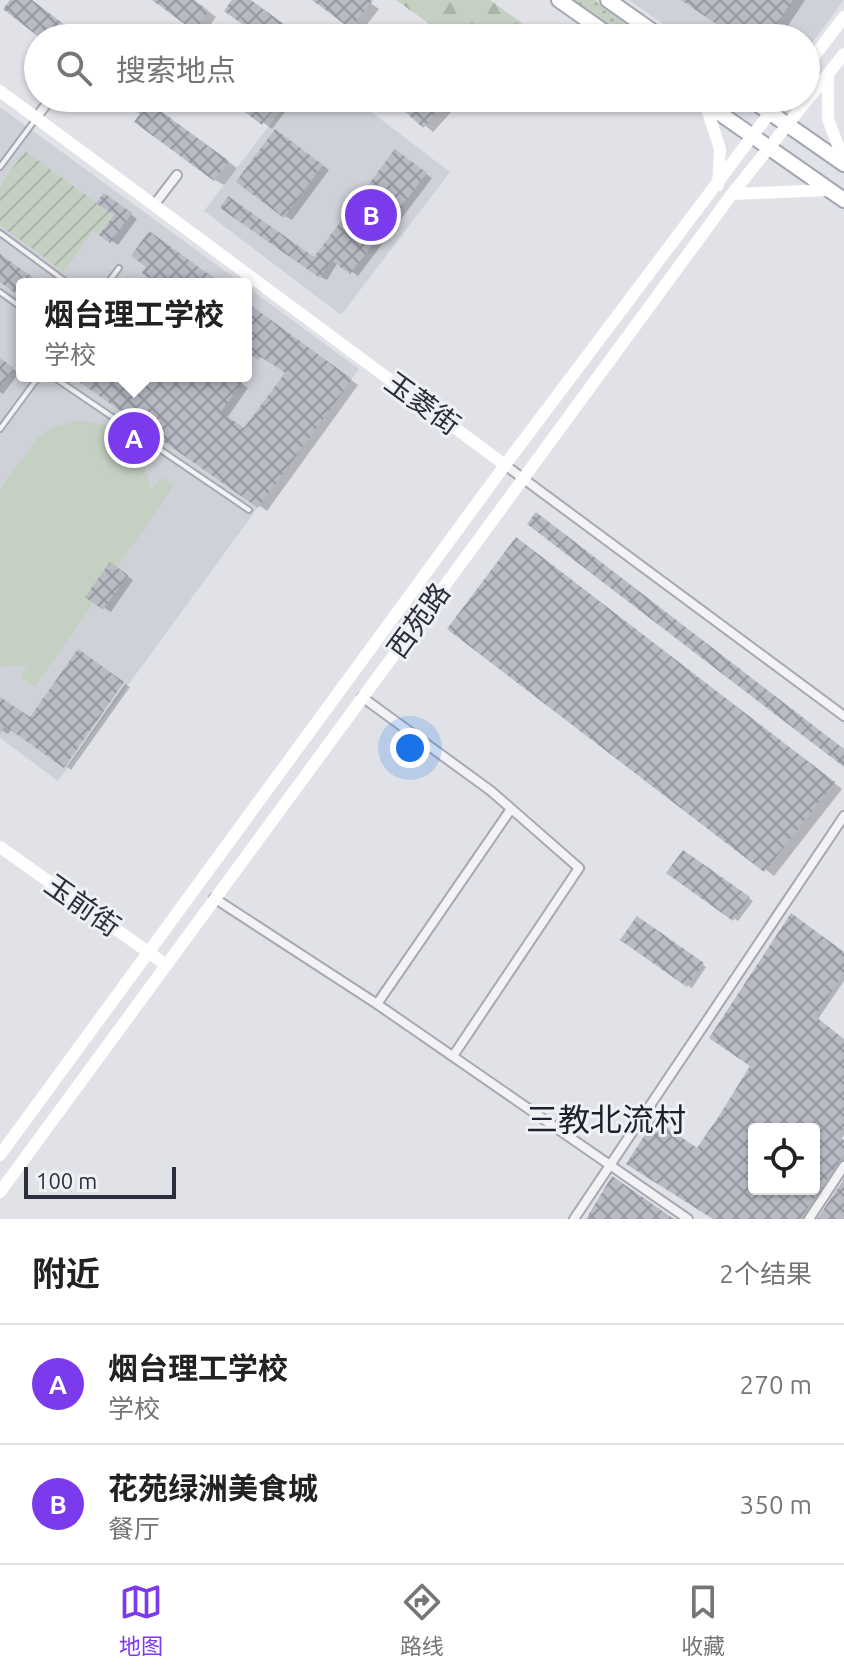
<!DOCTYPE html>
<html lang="zh">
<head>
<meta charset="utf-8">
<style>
  body { margin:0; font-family:Ubuntu,"Noto Sans SC",sans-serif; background:#f6f6f6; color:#222 }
  .controls { position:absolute; right:24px; bottom:24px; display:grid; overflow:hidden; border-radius:8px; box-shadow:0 2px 6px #0004 }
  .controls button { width:72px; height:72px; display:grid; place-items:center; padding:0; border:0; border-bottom:2px solid #e0e0e0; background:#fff; color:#222; font:40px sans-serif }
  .scale { position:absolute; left:24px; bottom:20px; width:152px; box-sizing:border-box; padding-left:8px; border:4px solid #2a2f3e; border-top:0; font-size:22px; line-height:28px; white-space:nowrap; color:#2a2f3e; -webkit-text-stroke:6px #f0f1f5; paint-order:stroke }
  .you { position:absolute; left:410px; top:748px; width:28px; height:28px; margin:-20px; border:6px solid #fff; border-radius:50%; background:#1a73e8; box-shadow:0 0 0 12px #1a73e833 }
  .badge { display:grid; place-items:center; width:52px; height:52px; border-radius:50%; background:#7c3aed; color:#fff; font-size:26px; font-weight:700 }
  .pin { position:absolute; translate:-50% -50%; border:4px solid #fff; box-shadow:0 2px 8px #0006 }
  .popup { position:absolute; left:16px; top:278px; width:236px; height:104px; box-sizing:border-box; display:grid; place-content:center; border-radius:8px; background:#fff; filter:drop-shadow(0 2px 6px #0005); font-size:26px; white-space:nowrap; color:#767676 }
  .popup b { font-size:30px; color:#222 }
  .popup::after { content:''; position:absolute; left:50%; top:100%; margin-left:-16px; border:16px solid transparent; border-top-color:#fff }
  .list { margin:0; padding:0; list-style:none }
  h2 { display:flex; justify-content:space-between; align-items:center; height:104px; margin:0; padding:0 32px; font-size:34px }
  h2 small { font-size:26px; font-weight:400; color:#767676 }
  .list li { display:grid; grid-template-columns:52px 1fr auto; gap:24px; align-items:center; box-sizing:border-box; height:120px; padding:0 32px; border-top:2px solid #e0e0e0 }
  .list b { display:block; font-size:30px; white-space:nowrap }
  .list p { margin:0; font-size:26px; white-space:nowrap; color:#767676 }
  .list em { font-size:26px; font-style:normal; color:#767676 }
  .icon { flex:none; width:44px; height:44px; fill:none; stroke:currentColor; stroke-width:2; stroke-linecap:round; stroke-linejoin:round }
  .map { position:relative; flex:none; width:844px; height:1219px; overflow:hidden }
  .search { position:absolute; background:#fff; box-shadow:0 2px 6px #0004; left:24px; right:24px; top:24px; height:88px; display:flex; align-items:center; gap:20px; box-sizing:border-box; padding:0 28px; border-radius:44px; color:#767676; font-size:30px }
  .sheet { height:344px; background:#fff }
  nav { display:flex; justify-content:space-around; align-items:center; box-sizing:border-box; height:112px; border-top:2px solid #e0e0e0; background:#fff; font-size:22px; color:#767676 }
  nav a { display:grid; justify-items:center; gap:4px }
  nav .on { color:#7c3aed }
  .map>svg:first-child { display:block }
</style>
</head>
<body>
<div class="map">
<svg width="844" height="1219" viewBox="0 0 844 1219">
  <defs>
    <pattern id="grass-dots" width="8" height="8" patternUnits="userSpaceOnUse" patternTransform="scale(2)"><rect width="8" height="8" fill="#c4d1c2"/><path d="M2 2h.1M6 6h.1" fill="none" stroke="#a9b4a8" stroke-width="1.8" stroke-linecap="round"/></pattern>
    <pattern id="forest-firs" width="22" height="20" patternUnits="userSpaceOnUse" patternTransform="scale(2)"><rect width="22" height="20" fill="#c4d1c2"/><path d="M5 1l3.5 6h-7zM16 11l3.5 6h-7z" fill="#a9b4a8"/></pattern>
    <pattern id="garden-furrows" width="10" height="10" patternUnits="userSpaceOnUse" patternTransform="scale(2)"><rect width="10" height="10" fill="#c4d1c2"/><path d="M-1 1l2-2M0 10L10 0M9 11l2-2" fill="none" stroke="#a9b4a8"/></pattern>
    <pattern id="building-cross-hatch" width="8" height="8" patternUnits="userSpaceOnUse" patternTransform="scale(2)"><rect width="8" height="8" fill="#b8bbc4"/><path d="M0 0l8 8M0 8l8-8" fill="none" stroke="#9698a1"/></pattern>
  </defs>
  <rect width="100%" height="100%" fill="#e0e2e8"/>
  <g fill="#cfd1d9">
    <path d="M629,0H844L806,51V38H683Z"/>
    <path d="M290,98H353L450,172L341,315L204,211Z"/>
    <path d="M0,107L243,284H22V376H246V286L359,369L58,781L0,738Z"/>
  </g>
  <path fill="url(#grass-dots)" d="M570,0H595L648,38H624Z"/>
  <path fill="url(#forest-firs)" d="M396,0H490L541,37L449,38Z"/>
  <path fill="url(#garden-furrows)" d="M25,151L113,215L99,235L93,231L64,272L0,225V186Z"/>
  <path fill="#c4d1c2" d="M75,421C117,420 148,448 150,491L162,477L174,485L35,687L20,677L28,665L0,667V489L38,437L55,427Z"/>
  <g fill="#0003" fill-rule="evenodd">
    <path d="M156,0H193L216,17L204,34Z"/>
    <path d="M316,0H366L379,9L364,28L375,38H363Z"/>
    <path d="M685,0H805L780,38H741Z"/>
    <path d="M122,98H149L147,101L237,168L224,185L215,180L137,122L143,114Z"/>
    <path d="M229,98H266L285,112L272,129Z"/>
    <path d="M393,98H440L453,110L433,132Z"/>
    <path d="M282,135L329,170L292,220L285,216Z"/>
    <path d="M402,156L432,178L358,276L338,262L327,280L321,277L315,259Z"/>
    <path d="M111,199L137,219L118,245L102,234L116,214Z"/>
    <path d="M246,303L358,385L267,511L74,376H231L248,388L227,418L245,430L288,373L246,349Z"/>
    <path d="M0,360L19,373L3,394L0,392Z"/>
    <path d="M525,545L842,789L774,876L450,629Z"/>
    <path d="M117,568L133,580L111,612L88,597Z"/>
    <path d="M122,682L12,729L8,734L0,729V698L31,719Z"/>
    <path d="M125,684L130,687L71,770L67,767Z"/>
    <path d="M683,852L753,901L738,921L669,873Z"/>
    <path d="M637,919L706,967L692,988L623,939Z"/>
    <path d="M844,953V981L818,1019L844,1041V1135L841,1139L844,1141V1163L806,1219H713L629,1163L698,1150ZM754,1129H814V1189H754Z"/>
  </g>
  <g fill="url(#building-cross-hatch)" fill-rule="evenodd">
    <path d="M10,0H32L82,38H40L3,9Z"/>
    <path d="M152,0H194L209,11L194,31Z"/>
    <path d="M232,0H251L303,38H261L224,11Z"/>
    <path d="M312,0H373L356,22L374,38H363Z"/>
    <path d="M681,0H793L767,38H737Z"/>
    <path d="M119,98H143L229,161L214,181L134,122L140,114Z"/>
    <path d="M226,98H267L277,105L262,125Z"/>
    <path d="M390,98H439L445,103L423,128Z"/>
    <path d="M275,129L323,165L284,218L236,182Z"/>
    <path d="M395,149L427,173L350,274L331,260L320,278L220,208L228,196L314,257Z"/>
    <path d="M104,193L132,213L110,243L99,235L114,215L96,203Z"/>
    <path d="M149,231L222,284H157L142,273L146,267L131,256Z"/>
    <path d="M0,254L42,284H22V292L18,289L15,293L0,282Z"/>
    <path d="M246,302L352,379L258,508L71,376H233L242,382L221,412L244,428L285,373L261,356L258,360L246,351Z"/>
    <path d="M0,358L14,368L0,387Z"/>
    <path d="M536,512L844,749V767L527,524Z"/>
    <path d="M516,537L835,782L764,872L447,629Z"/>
    <path d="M110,562L128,575L103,610L85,597Z"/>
    <path d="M78,649L124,682L64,768L5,726L0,734V697L30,717Z"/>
    <path d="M683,850L750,897L733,921L666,873Z"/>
    <path d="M791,913L844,952V973L815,1016L844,1039V1127L838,1136L844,1140V1154L800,1219H713L626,1164L655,1119L697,1148L719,1116L750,1066L709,1038ZM754,1129H814V1189H754Z"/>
    <path d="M637,916L704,963L687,987L620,940Z"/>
    <path d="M612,1176L674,1219H586Z"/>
    <path d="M844,1179V1219H817Z"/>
  </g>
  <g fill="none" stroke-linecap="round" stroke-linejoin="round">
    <defs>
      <g id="lane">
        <path d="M0,167L35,120"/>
        <path d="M0,233L69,284"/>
        <path d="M107,284L119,268"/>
        <path d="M0,292L22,308"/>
        <path d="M52,376L249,510"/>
        <path d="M0,429L39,376"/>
      </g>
      <g id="street">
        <path d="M36,118L51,98"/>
        <path d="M154,205L177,175"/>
        <path d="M505,465L844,716"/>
        <path d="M362,697L491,791L579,868L453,1056"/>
        <path d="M214,898L377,1004L688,1219"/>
        <path d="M377,1004L511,809"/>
        <path d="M574,1219L844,816"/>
        <path d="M809,1219L844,1166"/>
      </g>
      <g id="primary">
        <path d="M559,0L613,38"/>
        <path d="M608,0L662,38"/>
        <path d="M698,98L844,200"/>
        <path d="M749,98L844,164"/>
      </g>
    </defs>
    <use href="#lane" stroke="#a6a9b2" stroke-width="8"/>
    <use href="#street" stroke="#a6a9b2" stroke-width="12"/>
    <use href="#primary" stroke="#a1a6b2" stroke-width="18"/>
    <use href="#lane" stroke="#f3f3f6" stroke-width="4"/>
    <use href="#street" stroke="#f3f3f6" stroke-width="8"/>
    <g stroke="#fff" stroke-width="12">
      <path d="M806,67L844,17"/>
      <path d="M828,76V119L844,161"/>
      <path d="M0,91L505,465"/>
      <path d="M705,103L720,149L718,185"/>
      <path d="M732,194L830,190"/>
      <path d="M0,847L165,964"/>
      <path d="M0,1155L505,465L781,98"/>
      <path d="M0,1192L732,194L844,54"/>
    </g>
    <use href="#primary" stroke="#fff" stroke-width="14"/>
  </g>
  <g text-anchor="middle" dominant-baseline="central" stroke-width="6" stroke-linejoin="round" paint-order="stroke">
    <g font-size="28" fill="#2a2f3e" stroke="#f0f1f5">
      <text transform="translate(423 403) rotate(36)">玉菱街</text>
      <text transform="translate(418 620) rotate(-54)">西苑路</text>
      <text transform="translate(83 905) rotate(35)">玉前街</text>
    </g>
    <g font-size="32" fill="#1d212e" stroke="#f0f1f5">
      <text x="606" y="1119">三教北流村</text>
    </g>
  </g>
</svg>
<div class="controls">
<button><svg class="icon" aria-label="locate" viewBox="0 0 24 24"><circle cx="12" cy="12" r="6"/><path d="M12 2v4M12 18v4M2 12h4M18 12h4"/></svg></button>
</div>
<div class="scale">100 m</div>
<div class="you"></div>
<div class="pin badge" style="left:134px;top:438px">A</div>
<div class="popup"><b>烟台理工学校</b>学校</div>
<div class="pin badge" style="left:371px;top:215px">B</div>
<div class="search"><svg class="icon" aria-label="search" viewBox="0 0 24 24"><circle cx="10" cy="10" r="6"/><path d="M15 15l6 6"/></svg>搜索地点</div>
</div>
<section class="sheet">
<h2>附近<small>2个结果</small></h2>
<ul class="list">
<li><span class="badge">A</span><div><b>烟台理工学校</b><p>学校</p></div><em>270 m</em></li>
<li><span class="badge">B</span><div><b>花苑绿洲美食城</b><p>餐厅</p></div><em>350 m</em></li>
</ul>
</section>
<nav>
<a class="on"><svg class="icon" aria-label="map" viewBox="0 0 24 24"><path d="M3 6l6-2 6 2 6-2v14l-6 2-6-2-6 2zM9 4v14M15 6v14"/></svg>地图</a>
<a><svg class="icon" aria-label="directions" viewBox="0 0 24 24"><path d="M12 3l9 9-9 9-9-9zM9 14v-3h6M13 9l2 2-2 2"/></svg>路线</a>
<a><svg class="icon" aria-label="saved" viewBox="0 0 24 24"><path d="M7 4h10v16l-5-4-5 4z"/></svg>收藏</a>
</nav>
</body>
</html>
